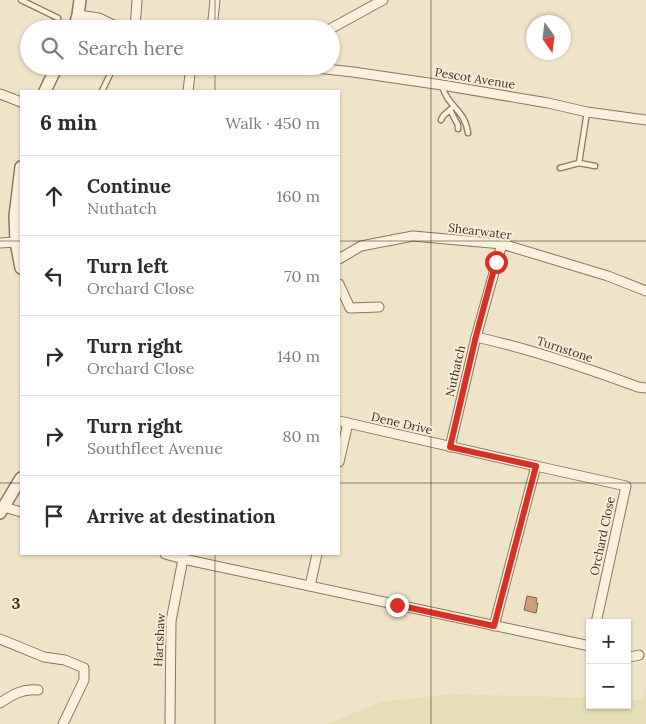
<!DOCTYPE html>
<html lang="en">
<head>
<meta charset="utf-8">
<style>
  body { margin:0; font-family:Lora,serif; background:#f2f2f3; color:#2b2b33 }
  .controls { position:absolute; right:15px; bottom:15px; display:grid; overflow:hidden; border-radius:0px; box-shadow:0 1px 4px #0004 }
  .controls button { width:45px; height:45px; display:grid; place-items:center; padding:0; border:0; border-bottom:1px solid #e1e1e2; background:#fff; color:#2b2b33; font:25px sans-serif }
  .compass { position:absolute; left:526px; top:15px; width:45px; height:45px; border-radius:50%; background:#fff; box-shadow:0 1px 4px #0004; rotate:166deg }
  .stop { position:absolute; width:15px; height:15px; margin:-11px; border:4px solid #d93025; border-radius:50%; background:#fff }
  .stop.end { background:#d93025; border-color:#fff; box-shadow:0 1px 5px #0008 }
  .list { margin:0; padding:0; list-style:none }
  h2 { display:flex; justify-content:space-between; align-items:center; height:65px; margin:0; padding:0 20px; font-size:21px }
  h2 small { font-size:16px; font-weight:400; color:#7c7c81 }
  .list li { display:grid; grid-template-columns:32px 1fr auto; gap:15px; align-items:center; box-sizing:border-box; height:80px; padding:0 20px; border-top:1px solid #e1e1e2 }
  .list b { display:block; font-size:19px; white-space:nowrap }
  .list p { margin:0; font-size:16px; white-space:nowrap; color:#7c7c81 }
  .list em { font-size:16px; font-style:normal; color:#7c7c81 }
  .icon { flex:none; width:28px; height:28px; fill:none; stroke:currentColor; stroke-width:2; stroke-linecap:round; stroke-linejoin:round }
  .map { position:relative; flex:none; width:646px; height:724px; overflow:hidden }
  .search { position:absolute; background:#fff; box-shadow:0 1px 4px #0004; left:20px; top:20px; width:320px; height:55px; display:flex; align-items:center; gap:12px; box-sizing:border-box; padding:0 18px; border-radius:28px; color:#7c7c81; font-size:19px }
  .panel { position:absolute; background:#fff; box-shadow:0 1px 4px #0004; left:20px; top:90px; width:320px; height:465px; border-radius:0px }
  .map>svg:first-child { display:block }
</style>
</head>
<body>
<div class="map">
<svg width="646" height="724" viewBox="0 0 646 724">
  <rect width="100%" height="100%" fill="#f0e4c8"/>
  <path fill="#e6deb5" d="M646,686V724H327L381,702L452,694L590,698V705H627V700H643Z"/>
  <path fill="#cf9f7d" stroke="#8d5f41" d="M527,596L537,598L536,603H538L536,613L524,610Z"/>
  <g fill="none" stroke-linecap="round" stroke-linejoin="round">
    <defs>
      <g id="service">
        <path d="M21,0L58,18"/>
        <path d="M442,85C447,107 465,109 468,133"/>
        <path d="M102,91L114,66"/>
        <path d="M450,110L458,125V129"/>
        <path d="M587,112L579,163L595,166"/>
        <path d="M441,120L443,116L451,109"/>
        <path d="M560,168L579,163"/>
      </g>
      <g id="minor">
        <path d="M78,15L99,18L122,29"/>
        <path d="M135,29L137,0"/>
        <path d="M212,29L215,0"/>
        <path d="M330,29L383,0"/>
        <path d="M299,66L353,72L442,85L548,103L587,112L646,120"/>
        <path d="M188,91L191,66"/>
        <path d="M0,94L21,102"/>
        <path d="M0,243L16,242"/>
        <path d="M339,259L361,246L413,236L502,244L608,276L646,291"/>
        <path d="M339,284L350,308L379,307"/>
        <path d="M476,337C531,349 584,367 638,387L646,388"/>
        <path d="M339,421L536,466L626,486L596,623"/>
        <path d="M450,447L476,337L502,244"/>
        <path d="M339,462L348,423"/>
        <path d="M4,507L21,512"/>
        <path d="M165,554L183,559L590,646"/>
        <path d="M310,586L317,554"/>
        <path d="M494,626L536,466"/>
        <path d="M0,639L44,657L65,660L84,668V680L63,724"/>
        <path d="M627,656L630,657L639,655"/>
        <path d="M0,703C12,695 23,688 38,690"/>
        <path d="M170,722L171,621L183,559"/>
      </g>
      <g id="tertiary">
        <path d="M74,29L78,15L80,0"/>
        <path d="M45,91L57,66"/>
        <path d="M21,167L15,216L16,242L21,268"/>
        <path d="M0,513L21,478"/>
      </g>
    </defs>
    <use href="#service" stroke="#8d765c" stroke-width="7"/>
    <use href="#minor" stroke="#8d765c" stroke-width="11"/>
    <use href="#tertiary" stroke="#8d765c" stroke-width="14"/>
    <use href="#service" stroke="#faf1dc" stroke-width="4.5"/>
    <use href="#minor" stroke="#faf1dc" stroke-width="9"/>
    <use href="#tertiary" stroke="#faf1dc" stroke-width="11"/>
  </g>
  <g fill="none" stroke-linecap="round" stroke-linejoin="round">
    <path stroke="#d93025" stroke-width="6" d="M397,605L494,626L536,466L450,447L476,336L496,262"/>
  </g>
  <path fill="none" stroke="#3d2e20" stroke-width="1" stroke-opacity="0.55" d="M215,0V29M431,0V724M215,66V91M0,241H21M339,241H646M0,483H21M339,483H646M215,554V724"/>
  <g text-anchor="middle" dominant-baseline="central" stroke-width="4" stroke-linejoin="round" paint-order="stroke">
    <g font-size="12" fill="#3d2e20" stroke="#f7eed8">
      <text transform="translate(475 78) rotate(9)">Pescot Avenue</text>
      <text transform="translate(480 231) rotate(7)">Shearwater</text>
      <text transform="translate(565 349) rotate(18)">Turnstone</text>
      <text transform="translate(455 371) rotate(-77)">Nuthatch</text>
      <text transform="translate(402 423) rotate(13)">Dene Drive</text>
      <text transform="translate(602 536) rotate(-78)">Orchard Close</text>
      <text transform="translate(159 640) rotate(-87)">Hartshaw</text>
    </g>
  </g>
  <g font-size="16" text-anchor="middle" font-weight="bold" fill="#3d2e20" stroke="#f7eed8" stroke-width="4" stroke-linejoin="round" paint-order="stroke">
    <text x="16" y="609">3</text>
  </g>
</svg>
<div class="controls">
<button>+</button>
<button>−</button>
</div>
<svg class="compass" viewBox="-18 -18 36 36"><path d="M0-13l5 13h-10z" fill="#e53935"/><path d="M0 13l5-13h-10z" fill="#7c7c81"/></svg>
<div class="stop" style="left:496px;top:262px"></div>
<div class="stop end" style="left:397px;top:605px"></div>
<div class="search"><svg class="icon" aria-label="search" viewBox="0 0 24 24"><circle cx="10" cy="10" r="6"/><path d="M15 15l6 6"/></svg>Search here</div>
<section class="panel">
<h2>6 min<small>Walk · 450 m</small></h2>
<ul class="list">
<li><svg class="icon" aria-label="ahead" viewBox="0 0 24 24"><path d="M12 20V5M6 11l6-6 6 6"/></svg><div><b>Continue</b><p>Nuthatch</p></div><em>160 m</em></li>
<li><svg class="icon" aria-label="left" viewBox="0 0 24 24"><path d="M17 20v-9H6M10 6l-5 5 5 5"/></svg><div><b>Turn left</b><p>Orchard Close</p></div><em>70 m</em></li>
<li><svg class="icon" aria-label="right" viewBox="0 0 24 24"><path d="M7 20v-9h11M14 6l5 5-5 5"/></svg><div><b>Turn right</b><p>Orchard Close</p></div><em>140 m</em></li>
<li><svg class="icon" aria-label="right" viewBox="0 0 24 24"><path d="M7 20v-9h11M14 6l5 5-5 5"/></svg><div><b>Turn right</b><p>Southfleet Avenue</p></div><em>80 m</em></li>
<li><svg class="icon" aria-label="arrive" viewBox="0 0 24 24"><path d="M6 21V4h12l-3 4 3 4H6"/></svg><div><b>Arrive at destination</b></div></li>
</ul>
</section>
</div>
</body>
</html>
